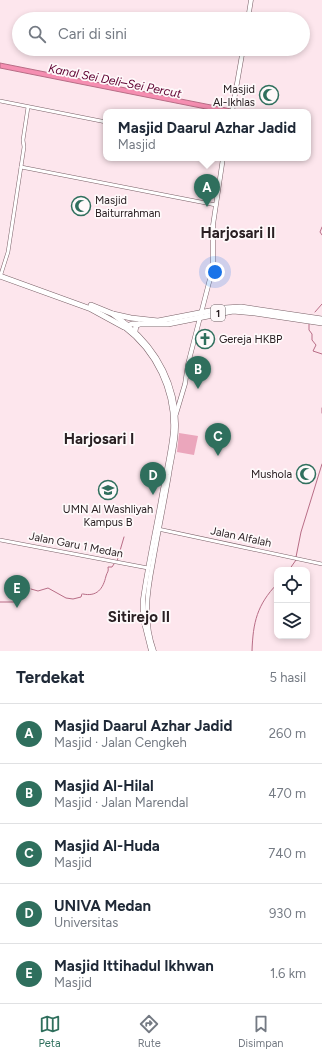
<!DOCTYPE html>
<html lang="id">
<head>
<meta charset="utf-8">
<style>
  body { margin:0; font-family:Figtree,sans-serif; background:#f6f6f7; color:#1f2937 }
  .controls { position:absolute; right:12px; bottom:12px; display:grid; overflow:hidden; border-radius:8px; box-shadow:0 2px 6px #0003 }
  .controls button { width:36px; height:36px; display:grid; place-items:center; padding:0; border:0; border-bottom:1px solid #e0e1e3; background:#fff; color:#1f2937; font:20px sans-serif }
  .you { position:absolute; left:215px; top:272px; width:14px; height:14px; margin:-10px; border:3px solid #fff; border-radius:50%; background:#1a73e8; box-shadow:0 0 0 6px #1a73e833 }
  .badge { display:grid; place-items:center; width:26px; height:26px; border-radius:50%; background:#2f6f5d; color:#fff; font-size:13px; font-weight:700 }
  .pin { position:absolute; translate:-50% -33px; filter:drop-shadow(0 1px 2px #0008) }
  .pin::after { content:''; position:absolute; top:21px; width:14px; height:12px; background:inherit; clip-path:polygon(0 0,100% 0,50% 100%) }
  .popup { position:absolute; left:103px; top:109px; width:208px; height:52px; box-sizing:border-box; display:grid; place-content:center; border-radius:8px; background:#fff; filter:drop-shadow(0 1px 3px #0005); font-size:13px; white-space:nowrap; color:#747a83 }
  .popup b { font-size:15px; color:#1f2937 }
  .popup::after { content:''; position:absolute; left:50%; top:100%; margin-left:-8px; border:8px solid transparent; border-top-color:#fff }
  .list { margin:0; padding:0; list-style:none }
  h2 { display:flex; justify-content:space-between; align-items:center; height:52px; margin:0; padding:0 16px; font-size:17px }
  h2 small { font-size:13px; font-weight:400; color:#747a83 }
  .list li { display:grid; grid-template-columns:26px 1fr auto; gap:12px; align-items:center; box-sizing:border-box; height:60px; padding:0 16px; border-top:1px solid #e0e1e3 }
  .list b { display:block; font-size:15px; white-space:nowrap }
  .list p { margin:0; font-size:13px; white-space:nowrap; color:#747a83 }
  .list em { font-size:13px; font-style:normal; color:#747a83 }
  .icon { flex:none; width:22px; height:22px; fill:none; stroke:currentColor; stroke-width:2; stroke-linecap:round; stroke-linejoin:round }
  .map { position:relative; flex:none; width:322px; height:651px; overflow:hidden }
  .search { position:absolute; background:#fff; box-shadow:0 2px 6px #0003; left:12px; right:12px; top:12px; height:44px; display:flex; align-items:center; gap:10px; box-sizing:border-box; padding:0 14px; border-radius:22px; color:#747a83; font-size:15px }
  .sheet { height:352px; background:#fff }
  nav { display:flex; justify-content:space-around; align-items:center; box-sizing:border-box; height:56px; border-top:1px solid #e0e1e3; background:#fff; font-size:11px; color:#747a83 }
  nav a { display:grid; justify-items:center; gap:2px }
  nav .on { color:#2f6f5d }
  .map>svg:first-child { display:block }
</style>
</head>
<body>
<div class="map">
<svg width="322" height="651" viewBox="0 0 322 651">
  <rect width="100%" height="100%" fill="#fde6ed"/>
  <path fill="#eba6bc" d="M179,433L198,436L194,455L177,452Z"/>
  <path fill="#f58eb1" stroke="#b86d86" d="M0,63L246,112H221L0,68Z"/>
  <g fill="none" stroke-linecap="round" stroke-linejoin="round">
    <g stroke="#b86d86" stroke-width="1">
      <path d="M322,227L320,232L322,235"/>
      <path d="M315,312L322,304"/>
      <path d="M309,324V330L312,334V340L316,345L313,351L322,354"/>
      <path d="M322,408V413"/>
      <path d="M296,557L301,532L322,464"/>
      <path d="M117,561L124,537"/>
      <path d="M289,570L296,560"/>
      <path d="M31,589L38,591L48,588L66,598L73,599L81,597L82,594"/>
      <path d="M83,594C97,597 103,589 106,576C107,572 109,572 108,567H112L114,564"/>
      <path d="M17,596L19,590L24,587L29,588"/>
      <path d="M0,602H14L17,596"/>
      <path d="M252,651C253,622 257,605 277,584"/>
    </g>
    <defs>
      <g id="secondary">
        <path d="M0,101L106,122"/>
        <path d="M21,167L216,205"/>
        <path d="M1,274L8,252L24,147L23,140L28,107"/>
        <path d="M158,529L322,564"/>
        <path d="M0,540L148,568"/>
      </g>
      <g id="primary">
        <path d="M248,19L251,0"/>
        <path d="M232,112L243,49"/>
        <path d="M127,325C158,350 177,387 176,427C176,443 171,460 169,475C164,504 158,533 153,562C147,593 143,620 154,651"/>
        <path d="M124,327C156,351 175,391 173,431C171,452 166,473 162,494C156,529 148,564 143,599V619L151,651"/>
        <path d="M176,414L185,384L188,364L213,267V225L223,158"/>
      </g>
      <g id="highway">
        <path d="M0,276L91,309L124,327L132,324H168L233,311L255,313L322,323"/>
        <path d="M91,305L113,314L127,325"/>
        <path d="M113,314L131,318L158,321L225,308L241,307L322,319"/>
        <path d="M135,331L136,326L139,324"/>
      </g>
    </defs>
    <use href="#secondary" stroke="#796067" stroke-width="4"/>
    <use href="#primary" stroke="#796067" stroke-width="5"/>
    <use href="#highway" stroke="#796067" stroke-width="6"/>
    <use href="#secondary" stroke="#fff" stroke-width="3"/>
    <use href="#primary" stroke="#fff" stroke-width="4"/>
    <use href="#highway" stroke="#fff" stroke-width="5"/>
  </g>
  <defs>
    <symbol id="mosque-ring" viewBox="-11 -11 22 22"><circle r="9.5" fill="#fef9fa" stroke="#2f6f5d" stroke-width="1.5"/><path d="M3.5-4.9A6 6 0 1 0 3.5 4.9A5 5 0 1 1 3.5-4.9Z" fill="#2f6f5d"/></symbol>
    <symbol id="church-ring" viewBox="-11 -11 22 22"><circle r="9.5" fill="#fef9fa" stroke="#2f6f5d" stroke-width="1.5"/><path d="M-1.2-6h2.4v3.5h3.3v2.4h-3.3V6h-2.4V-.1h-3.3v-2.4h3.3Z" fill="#2f6f5d"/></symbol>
    <symbol id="university-ring" viewBox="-11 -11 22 22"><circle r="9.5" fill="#fef9fa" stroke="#2f6f5d" stroke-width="1.5"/><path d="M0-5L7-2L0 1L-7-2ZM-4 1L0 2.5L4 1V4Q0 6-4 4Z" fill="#2f6f5d"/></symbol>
  </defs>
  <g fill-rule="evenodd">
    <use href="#mosque-ring" x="258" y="84" width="22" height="22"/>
    <use href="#mosque-ring" x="70" y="195" width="22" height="22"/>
    <use href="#church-ring" x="194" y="328" width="22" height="22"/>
    <use href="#mosque-ring" x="295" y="463" width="22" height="22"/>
    <use href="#university-ring" x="97" y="479" width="22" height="22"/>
  </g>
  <g text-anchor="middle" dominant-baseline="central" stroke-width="3.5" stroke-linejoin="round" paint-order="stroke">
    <rect fill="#fef9fa" stroke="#6a6164" stroke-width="1" x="211" y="305" width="14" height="16" rx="3"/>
    <g font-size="10" font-weight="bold" fill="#2a2023">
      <text x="218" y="313">1</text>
    </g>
    <g font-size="11" fill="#2a2023" stroke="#fef9fa" text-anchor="end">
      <text x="255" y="89">Masjid<tspan x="255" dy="13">Al-Ikhlas</tspan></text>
      <text x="95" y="200" text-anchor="start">Masjid<tspan x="95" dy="13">Baiturrahman</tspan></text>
      <text x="219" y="339" text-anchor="start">Gereja HKBP</text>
      <text x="292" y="474">Mushola</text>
      <text x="108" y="509" text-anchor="middle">UMN Al Washliyah<tspan x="108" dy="13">Kampus B</tspan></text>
    </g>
    <g font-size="11" fill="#2a2023" stroke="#fef9fa">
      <text transform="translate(241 537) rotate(12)">Jalan Alfalah</text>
      <text transform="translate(76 545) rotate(11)">Jalan Garu 1 Medan</text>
    </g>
    <g font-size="12" font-style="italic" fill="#600232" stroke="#fef9fa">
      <text transform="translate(115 81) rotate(11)">Kanal Sei Deli–Sei Percut</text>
    </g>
    <g font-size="15" font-weight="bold" fill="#2a2023" stroke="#fef9fa">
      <text x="238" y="233">Harjosari II</text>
      <text x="99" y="439">Harjosari I</text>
      <text x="139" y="617">Sitirejo II</text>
    </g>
  </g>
</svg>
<div class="controls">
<button><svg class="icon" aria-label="locate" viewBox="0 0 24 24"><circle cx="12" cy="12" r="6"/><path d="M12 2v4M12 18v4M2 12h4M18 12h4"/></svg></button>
<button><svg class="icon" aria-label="layers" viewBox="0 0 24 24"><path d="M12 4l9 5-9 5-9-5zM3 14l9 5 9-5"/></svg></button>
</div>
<div class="you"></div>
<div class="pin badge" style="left:207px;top:207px">A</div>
<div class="popup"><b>Masjid Daarul Azhar Jadid</b>Masjid</div>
<div class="pin badge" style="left:198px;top:389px">B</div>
<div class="pin badge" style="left:218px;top:456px">C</div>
<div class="pin badge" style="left:153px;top:495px">D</div>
<div class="pin badge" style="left:17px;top:608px">E</div>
<div class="search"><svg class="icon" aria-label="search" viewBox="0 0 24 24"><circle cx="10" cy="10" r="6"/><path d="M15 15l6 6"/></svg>Cari di sini</div>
</div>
<section class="sheet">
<h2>Terdekat<small>5 hasil</small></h2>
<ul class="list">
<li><span class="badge">A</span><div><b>Masjid Daarul Azhar Jadid</b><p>Masjid · Jalan Cengkeh</p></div><em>260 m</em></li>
<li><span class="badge">B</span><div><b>Masjid Al-Hilal</b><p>Masjid · Jalan Marendal</p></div><em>470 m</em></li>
<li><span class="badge">C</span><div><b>Masjid Al-Huda</b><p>Masjid</p></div><em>740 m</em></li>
<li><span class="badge">D</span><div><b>UNIVA Medan</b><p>Universitas</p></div><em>930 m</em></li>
<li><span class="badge">E</span><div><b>Masjid Ittihadul Ikhwan</b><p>Masjid</p></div><em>1.6 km</em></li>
</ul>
</section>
<nav>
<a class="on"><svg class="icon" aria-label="map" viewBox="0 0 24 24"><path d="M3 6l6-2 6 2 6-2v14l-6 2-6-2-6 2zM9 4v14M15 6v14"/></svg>Peta</a>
<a><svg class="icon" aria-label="directions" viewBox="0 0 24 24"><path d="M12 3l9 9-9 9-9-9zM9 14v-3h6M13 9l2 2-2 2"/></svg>Rute</a>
<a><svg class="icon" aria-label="saved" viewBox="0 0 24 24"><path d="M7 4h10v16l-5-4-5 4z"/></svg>Disimpan</a>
</nav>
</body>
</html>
